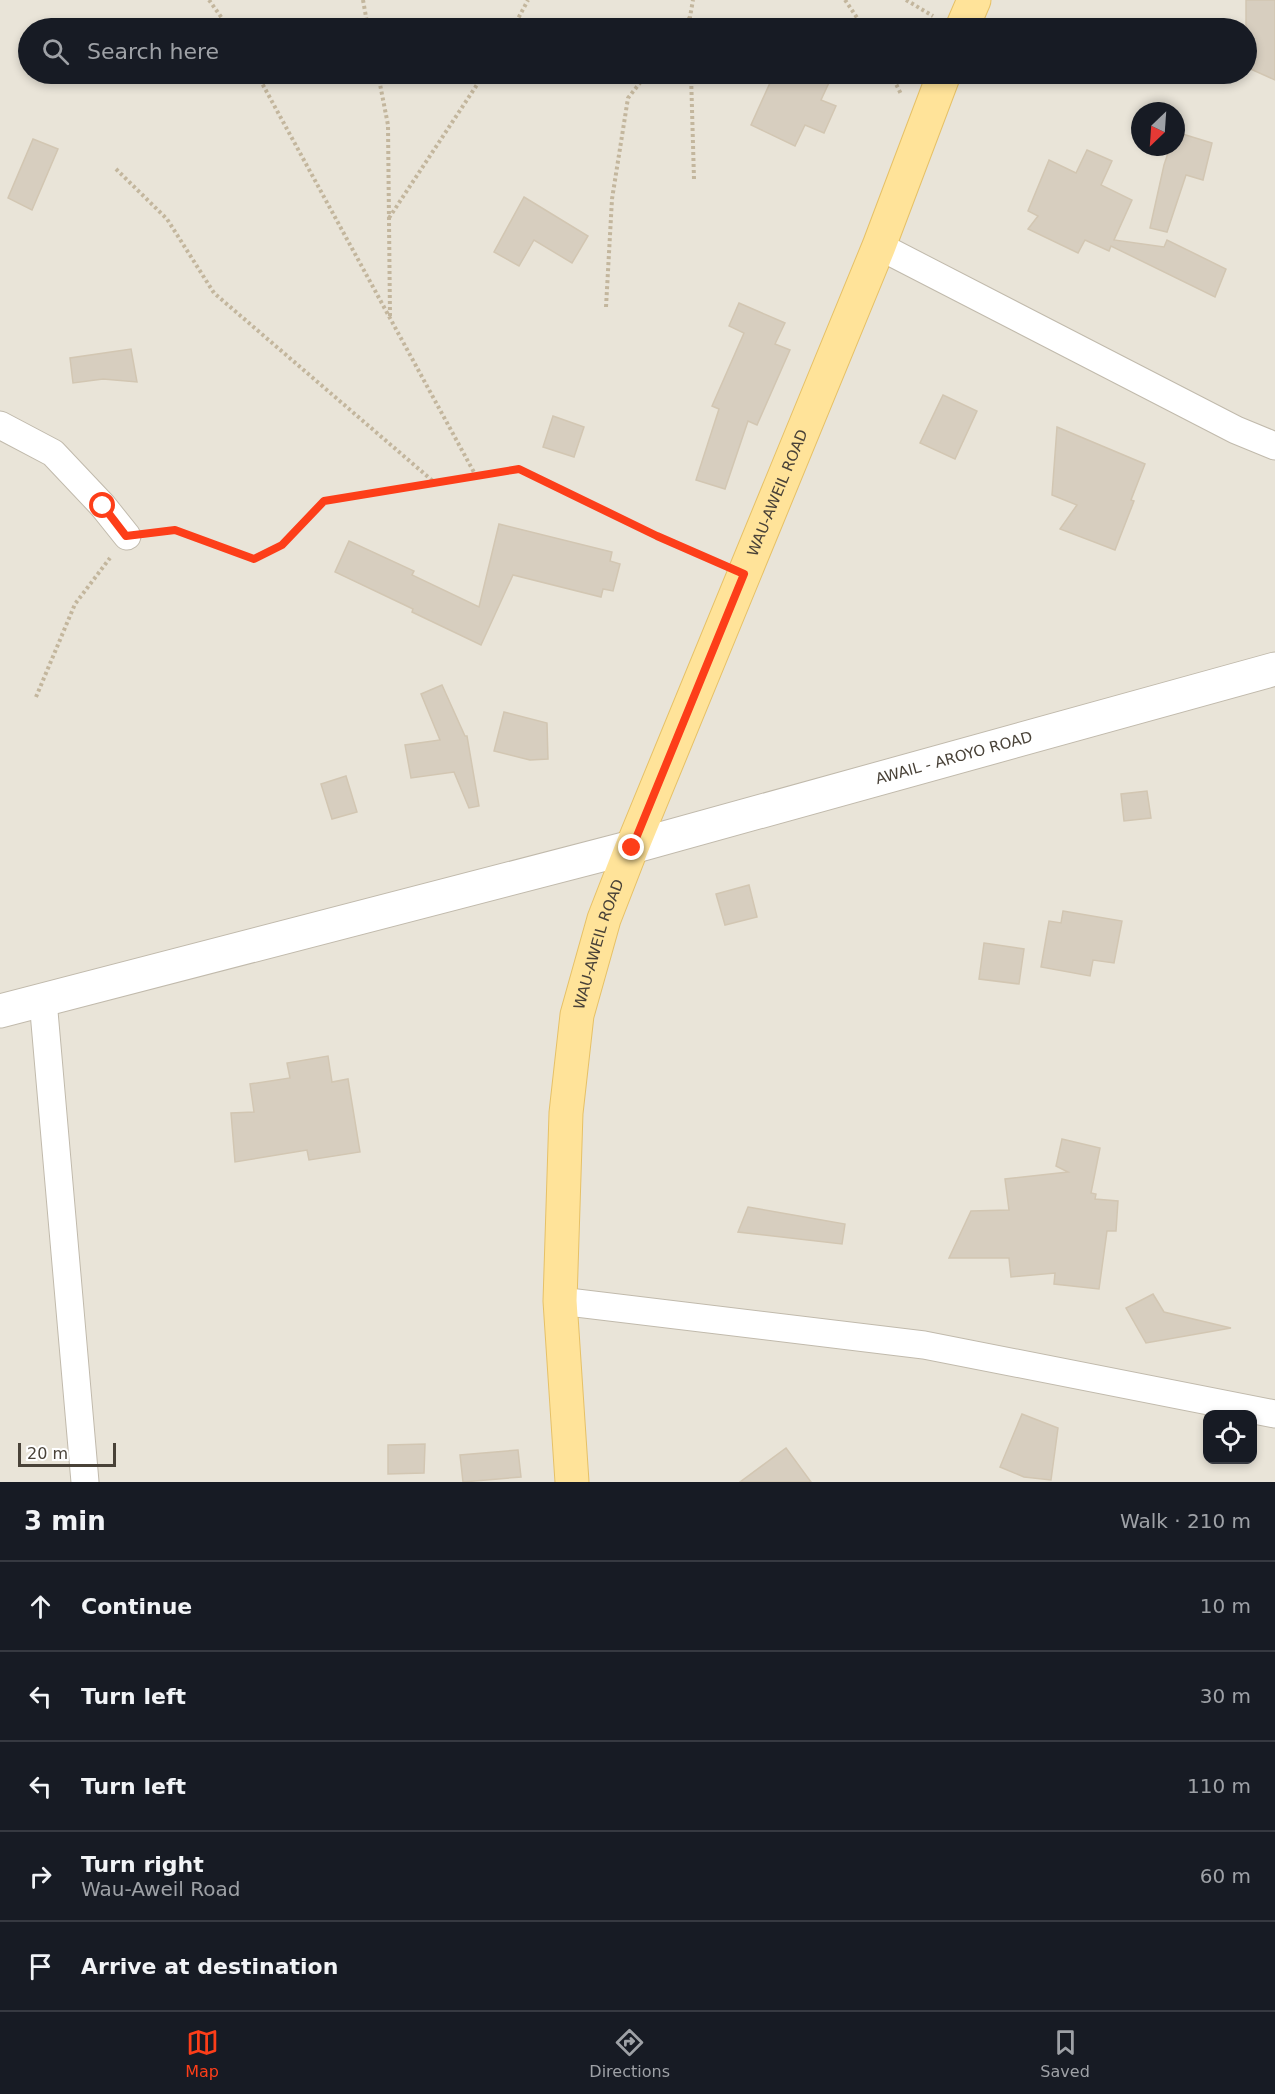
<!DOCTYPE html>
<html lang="en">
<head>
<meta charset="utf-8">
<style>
  body { margin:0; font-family:"DejaVu Sans",sans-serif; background:#20242c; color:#f1f3f6 }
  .controls { position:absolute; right:18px; bottom:18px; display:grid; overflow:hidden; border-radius:12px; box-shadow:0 3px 9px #0003 }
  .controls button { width:54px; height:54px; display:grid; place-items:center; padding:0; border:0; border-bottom:2px solid #363941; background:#171b24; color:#f1f3f6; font:30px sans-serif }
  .compass { position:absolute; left:1131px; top:102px; width:54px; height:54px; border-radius:50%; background:#171b24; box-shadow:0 3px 9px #0003; rotate:205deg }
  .scale { position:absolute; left:18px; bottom:15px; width:98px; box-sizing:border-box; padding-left:6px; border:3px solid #494238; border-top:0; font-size:16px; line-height:21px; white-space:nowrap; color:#494238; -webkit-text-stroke:4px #fff; paint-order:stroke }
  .stop { position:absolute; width:18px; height:18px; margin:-14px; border:4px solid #fd3e19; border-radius:50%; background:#fff }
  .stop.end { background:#fd3e19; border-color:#fff; box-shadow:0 2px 6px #0008 }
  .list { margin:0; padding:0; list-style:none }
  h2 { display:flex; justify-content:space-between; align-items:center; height:78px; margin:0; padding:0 24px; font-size:26px }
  h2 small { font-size:20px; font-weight:400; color:#9ea1a6 }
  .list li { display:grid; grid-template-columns:39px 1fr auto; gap:18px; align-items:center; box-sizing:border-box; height:90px; padding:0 24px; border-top:2px solid #363941 }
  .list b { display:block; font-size:22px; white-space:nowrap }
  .list p { margin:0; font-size:20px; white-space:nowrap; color:#9ea1a6 }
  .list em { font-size:20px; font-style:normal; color:#9ea1a6 }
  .icon { flex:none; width:33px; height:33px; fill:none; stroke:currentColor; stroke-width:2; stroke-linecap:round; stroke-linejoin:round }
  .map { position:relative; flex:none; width:1275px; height:1482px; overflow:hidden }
  .search { position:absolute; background:#171b24; box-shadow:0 3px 9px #0003; left:18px; right:18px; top:18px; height:66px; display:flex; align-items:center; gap:15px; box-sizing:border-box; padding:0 21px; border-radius:33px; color:#9ea1a6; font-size:22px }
  .sheet { height:528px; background:#171b24 }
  nav { display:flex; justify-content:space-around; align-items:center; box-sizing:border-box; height:84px; border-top:2px solid #363941; background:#171b24; font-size:16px; color:#9ea1a6 }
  nav a { display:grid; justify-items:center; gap:3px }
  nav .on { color:#fd3e19 }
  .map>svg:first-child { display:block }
</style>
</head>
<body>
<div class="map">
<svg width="1275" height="1482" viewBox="0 0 1275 1482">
  <rect width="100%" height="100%" fill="#f5f2ea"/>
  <path fill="#e9e4d8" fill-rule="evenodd" d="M0,0H1275V1482H0ZM28,28H1246V74H28ZM1140,111H1176V147H1140ZM1208,1414H1252V1460H1208Z"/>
  <g fill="#d7cebf" stroke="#d2c6b2" stroke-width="1.5">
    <path d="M1246,0H1275V80L1246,67Z"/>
    <path d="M774,74H833L821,100L836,106L824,133L805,125L795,146L751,125Z"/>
    <path d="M1176,132L1212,143L1203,180L1186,175L1167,232L1150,228L1164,165L1170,147H1176Z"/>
    <path d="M33,139L58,149L32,210L8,198Z"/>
    <path d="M1087,150L1112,161L1101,185L1132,200L1114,240L1164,247L1167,240L1226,269L1215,297L1111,246L1109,251L1085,240L1078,253L1028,229L1038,216L1028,211L1049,160L1076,173Z"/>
    <path d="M524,197L588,236L572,263L534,240L519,266L494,252Z"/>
    <path d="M739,303L785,323L775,344L790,350L757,425L748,421L725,489L696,480L719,409L712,406L744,333L729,326Z"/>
    <path d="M131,349L137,382L103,379L73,383L70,358Z"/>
    <path d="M943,395L977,411L955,459L920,443Z"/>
    <path d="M553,416L584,427L574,457L543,447Z"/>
    <path d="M1057,427L1145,464L1131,500L1134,501L1115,550L1060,529L1077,505L1052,495Z"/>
    <path d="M499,524L612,552L610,561L620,564L613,591L603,589L601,597L513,575L481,645L412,612L413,609L335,572L349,541L414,571L412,575L479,607Z"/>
    <path d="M442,685L465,736H467L479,806L469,808L454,772L411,778L405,745L440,740L421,694Z"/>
    <path d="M504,712L547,723L548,759L530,760L494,751Z"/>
    <path d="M346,776L357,812L332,819L321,784Z"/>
    <path d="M1147,791L1151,818L1124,821L1121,794Z"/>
    <path d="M749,885L757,917L725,925L716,894Z"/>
    <path d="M1063,911L1122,921L1114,963L1093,960L1090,976L1041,967L1049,921L1061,923Z"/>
    <path d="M984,943L1024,949L1019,984L979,979Z"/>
    <path d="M328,1056L332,1082L348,1079L360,1152L309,1160L307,1150L235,1162L231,1113L254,1112L250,1084L290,1078L287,1063Z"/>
    <path d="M1062,1139L1100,1148L1091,1193L1096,1194L1095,1199L1118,1201L1116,1231H1107L1099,1289L1054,1284L1055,1273L1011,1277L1009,1258H949L971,1211L1009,1210L1005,1179L1068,1172L1056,1166Z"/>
    <path d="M748,1207L845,1224L842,1244L738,1232Z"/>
    <path d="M1153,1294L1164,1312L1231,1328L1146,1343L1126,1308Z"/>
    <path d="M1022,1414L1058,1428L1051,1480L1024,1477L1000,1467Z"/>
    <path d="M425,1444L424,1473L388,1474V1445Z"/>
    <path d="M786,1448L811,1482H740Z"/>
    <path d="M518,1450L521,1477L463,1482L460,1455Z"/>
  </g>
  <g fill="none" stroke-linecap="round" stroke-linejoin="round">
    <defs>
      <g id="minor">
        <path d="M879,246L1236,430L1275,446"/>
        <path d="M0,425L53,453L103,506L127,536"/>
        <path d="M43,1000L85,1482"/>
        <path d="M560,1301L924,1345L1275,1414"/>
      </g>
      <g id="tertiary">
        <path id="s1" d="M0,1011L632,847L1275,669"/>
      </g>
      <g id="primary">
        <path d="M962,28L974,0"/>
        <path id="s2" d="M572,1482L560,1301L566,1113L577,1015L604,919L632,847L879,246L944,74"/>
      </g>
    </defs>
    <use href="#minor" stroke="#c1baac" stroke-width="29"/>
    <use href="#tertiary" stroke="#c1baac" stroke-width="35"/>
    <use href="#primary" stroke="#e6c167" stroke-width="35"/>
    <g stroke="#c3b69d" stroke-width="4" stroke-dasharray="3 3" stroke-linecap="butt">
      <path d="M209,0L229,28"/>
      <path d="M363,0L368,28"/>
      <path d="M845,0L864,28"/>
      <path d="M906,0L933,16"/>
      <path d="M690,17V28"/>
      <path d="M513,28L528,0"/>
      <path d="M681,28L690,17L693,0"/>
      <path d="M257,74L476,476"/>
      <path d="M378,74L388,125L390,317"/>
      <path d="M691,74L694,179"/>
      <path d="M891,74L901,94"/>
      <path d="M116,169L167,219L214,293L434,482"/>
      <path d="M389,218L484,74"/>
      <path d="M606,307L612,199L628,98L647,74"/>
      <path d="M154,533L175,530L254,559L282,545L324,501L519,469L657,536L714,561"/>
      <path d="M36,697L75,604L110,558"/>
    </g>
    <use href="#minor" stroke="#fff" stroke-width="27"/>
    <use href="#tertiary" stroke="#fff" stroke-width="33"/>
    <use href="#primary" stroke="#ffe399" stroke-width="33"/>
  </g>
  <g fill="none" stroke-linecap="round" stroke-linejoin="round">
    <path stroke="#fd3e19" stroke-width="8" d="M103,506L126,536L175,530L254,559L282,545L324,501L519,469L657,536L744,574L632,848"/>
  </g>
  <g text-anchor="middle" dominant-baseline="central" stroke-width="5" stroke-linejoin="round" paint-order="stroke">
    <g font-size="15" fill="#494238" stroke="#fff">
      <text stroke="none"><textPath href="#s2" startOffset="1028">WAU-AWEIL ROAD</textPath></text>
      <text stroke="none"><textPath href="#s1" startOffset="987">AWAIL - AROYO ROAD</textPath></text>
      <text stroke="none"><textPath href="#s2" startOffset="542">WAU-AWEIL ROAD</textPath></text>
    </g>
  </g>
</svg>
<div class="controls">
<button><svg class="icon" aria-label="locate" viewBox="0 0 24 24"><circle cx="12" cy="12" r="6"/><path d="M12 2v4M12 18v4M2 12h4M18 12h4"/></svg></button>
</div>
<svg class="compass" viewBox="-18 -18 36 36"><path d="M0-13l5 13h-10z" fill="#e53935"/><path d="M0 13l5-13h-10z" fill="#9ea1a6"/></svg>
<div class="scale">20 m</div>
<div class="stop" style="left:103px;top:506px"></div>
<div class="stop end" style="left:632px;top:848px"></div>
<div class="search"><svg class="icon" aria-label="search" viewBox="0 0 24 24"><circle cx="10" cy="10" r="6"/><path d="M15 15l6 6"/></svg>Search here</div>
</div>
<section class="sheet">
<h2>3 min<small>Walk · 210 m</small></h2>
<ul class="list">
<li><svg class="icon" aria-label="ahead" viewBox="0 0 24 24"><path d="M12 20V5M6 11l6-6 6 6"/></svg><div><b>Continue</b></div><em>10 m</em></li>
<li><svg class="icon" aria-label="left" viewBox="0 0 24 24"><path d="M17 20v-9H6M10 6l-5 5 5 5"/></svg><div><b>Turn left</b></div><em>30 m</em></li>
<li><svg class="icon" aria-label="left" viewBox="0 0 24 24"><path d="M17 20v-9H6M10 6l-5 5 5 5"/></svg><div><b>Turn left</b></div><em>110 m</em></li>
<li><svg class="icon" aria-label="right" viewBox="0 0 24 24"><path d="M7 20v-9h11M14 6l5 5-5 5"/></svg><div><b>Turn right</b><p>Wau-Aweil Road</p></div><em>60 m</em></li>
<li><svg class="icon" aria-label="arrive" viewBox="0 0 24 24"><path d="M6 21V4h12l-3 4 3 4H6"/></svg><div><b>Arrive at destination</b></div></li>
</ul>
</section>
<nav>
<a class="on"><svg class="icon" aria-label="map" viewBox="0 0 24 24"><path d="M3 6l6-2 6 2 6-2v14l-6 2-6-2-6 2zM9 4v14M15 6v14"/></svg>Map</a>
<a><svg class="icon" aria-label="directions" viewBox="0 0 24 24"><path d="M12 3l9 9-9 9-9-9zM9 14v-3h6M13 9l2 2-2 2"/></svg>Directions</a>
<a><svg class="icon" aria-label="saved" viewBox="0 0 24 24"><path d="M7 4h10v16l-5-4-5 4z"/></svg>Saved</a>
</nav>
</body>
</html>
